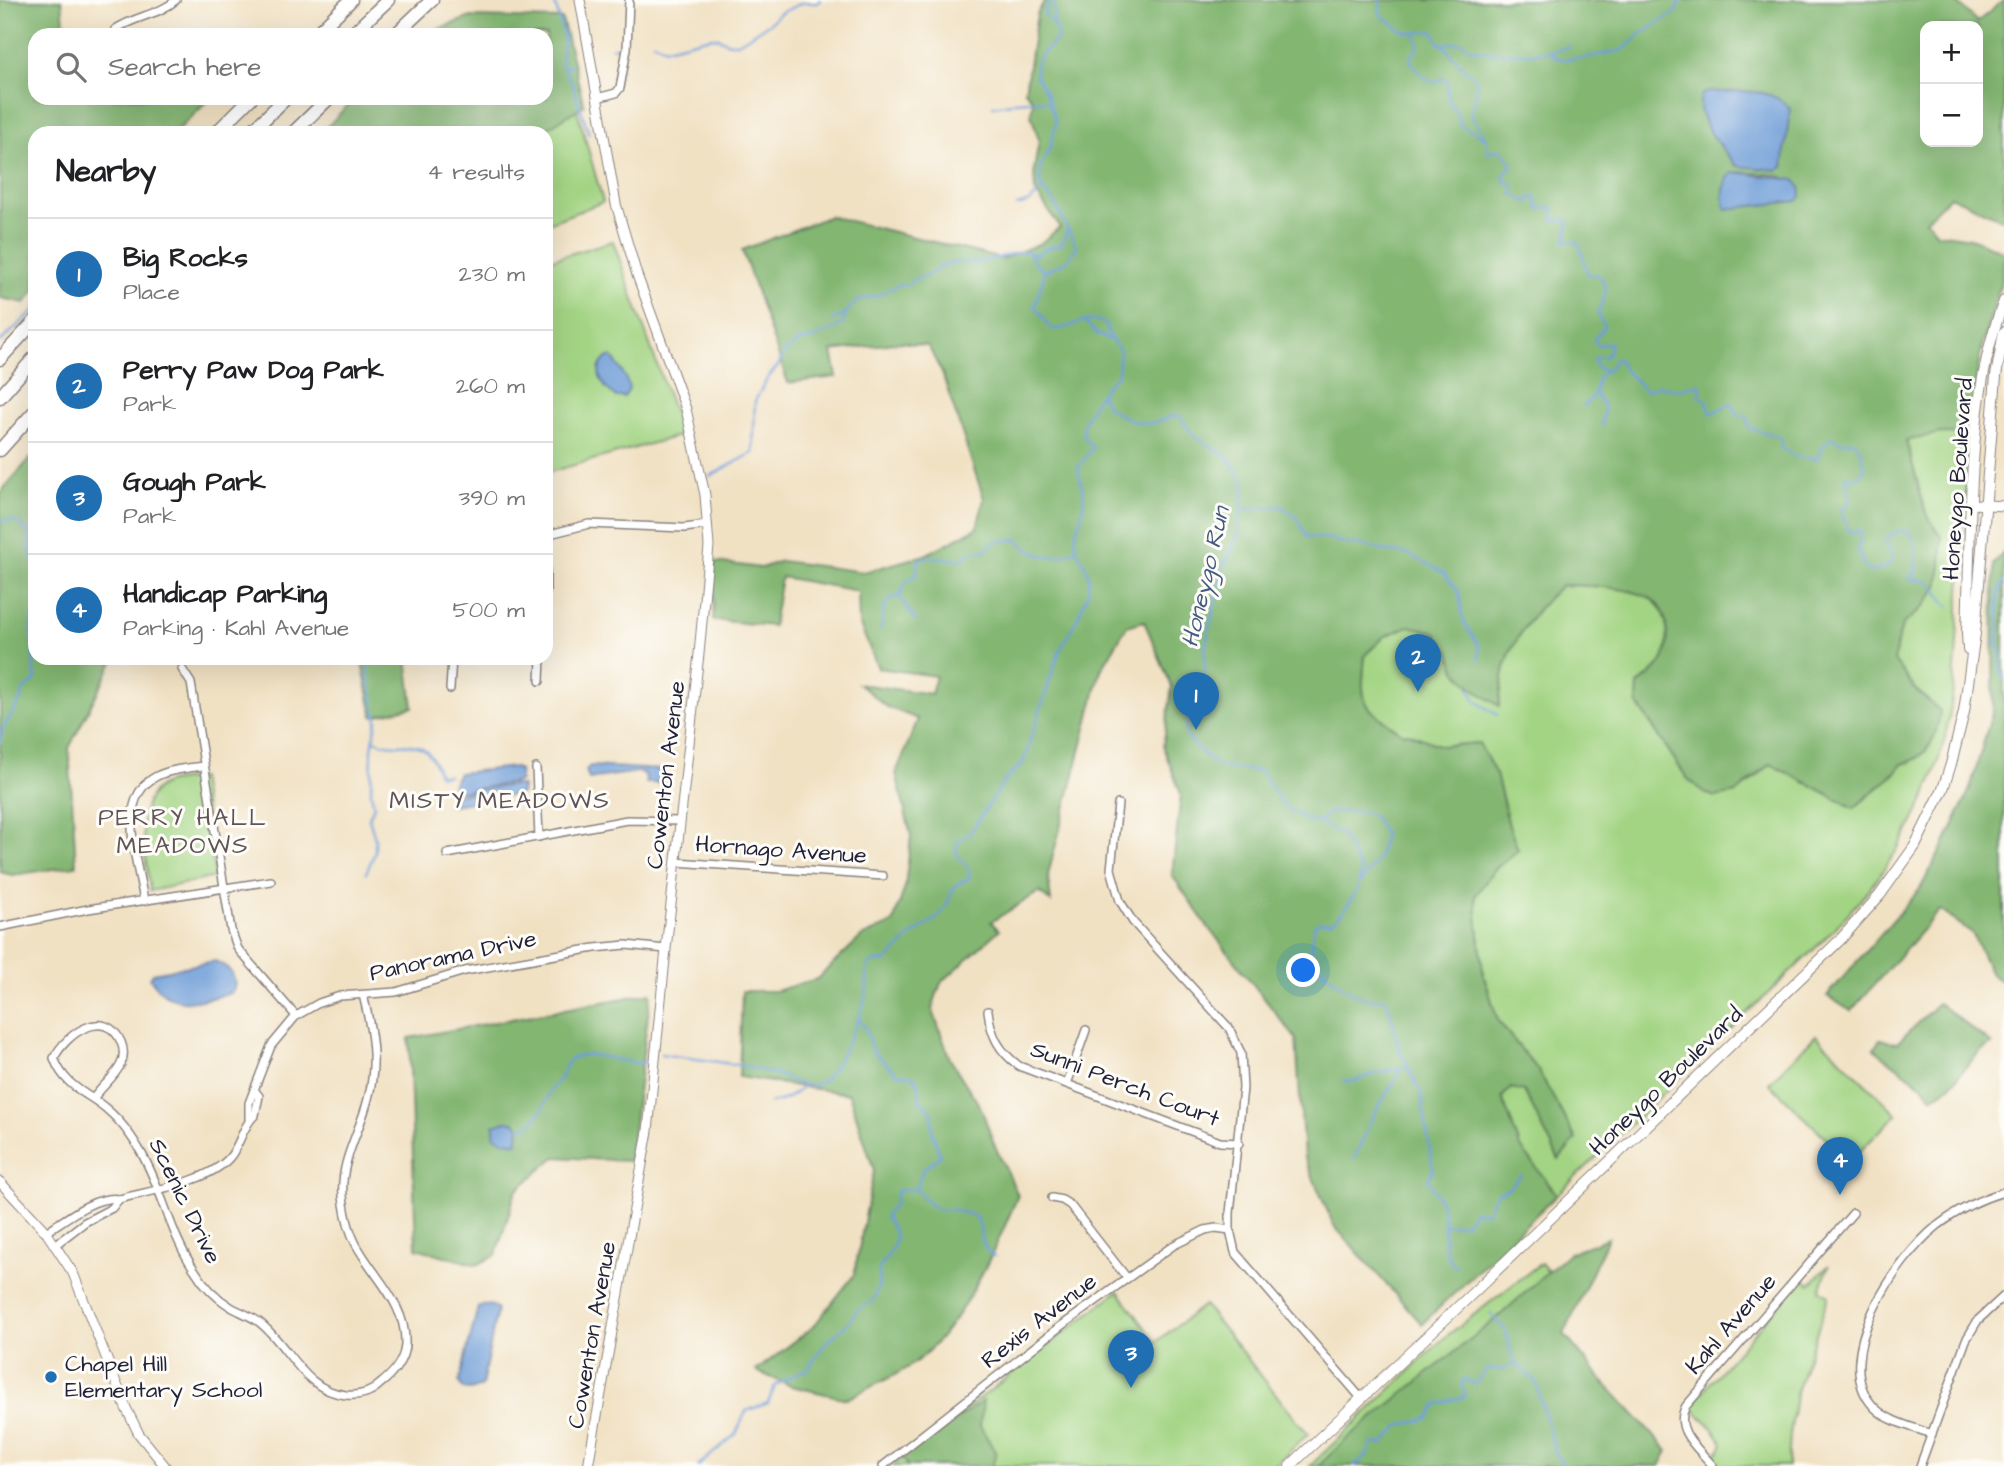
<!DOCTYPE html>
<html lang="en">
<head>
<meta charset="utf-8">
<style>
  body { margin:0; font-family:"Architects Daughter",sans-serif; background:#f2f2f2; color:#202124 }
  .controls { position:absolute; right:21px; top:21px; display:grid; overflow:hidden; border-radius:14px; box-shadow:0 7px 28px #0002 }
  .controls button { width:63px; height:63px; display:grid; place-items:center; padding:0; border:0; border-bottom:2px solid #e0e0e0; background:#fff; color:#202124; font:35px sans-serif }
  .you { position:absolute; left:1304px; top:971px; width:24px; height:24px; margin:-18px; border:5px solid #fff; border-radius:50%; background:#1a73e8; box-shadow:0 0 0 10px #1a73e833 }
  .badge { display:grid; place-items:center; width:46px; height:46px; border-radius:50%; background:#1f6fb2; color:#fff; font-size:23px; font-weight:700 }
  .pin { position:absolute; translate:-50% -58px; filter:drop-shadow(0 2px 4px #0008) }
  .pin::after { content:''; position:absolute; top:37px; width:24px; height:21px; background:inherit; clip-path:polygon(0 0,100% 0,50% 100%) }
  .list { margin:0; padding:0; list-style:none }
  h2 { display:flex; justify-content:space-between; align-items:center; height:91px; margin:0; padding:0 28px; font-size:30px }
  h2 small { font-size:23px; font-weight:400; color:#757577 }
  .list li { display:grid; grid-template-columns:46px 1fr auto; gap:21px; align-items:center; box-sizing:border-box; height:112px; padding:0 28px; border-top:2px solid #e0e0e0 }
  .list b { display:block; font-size:26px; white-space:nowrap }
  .list p { margin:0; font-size:23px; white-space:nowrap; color:#757577 }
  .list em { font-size:23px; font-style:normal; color:#757577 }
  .icon { flex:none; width:38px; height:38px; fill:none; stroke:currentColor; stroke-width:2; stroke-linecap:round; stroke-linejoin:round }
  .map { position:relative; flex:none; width:2004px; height:1466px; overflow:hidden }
  .search { position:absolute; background:#fff; box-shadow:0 7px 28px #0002; left:28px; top:28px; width:525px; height:77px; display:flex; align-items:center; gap:18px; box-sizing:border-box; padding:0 24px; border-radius:21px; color:#757577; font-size:26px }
  .panel { position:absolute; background:#fff; box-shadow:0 7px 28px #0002; left:28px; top:126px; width:525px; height:539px; border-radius:21px }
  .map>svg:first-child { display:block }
</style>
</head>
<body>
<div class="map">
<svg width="2004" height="1466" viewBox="0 0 2004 1466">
  <rect width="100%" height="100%" fill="#fdfcf7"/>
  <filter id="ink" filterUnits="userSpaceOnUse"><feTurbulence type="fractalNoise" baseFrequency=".0143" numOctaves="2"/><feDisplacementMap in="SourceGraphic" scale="14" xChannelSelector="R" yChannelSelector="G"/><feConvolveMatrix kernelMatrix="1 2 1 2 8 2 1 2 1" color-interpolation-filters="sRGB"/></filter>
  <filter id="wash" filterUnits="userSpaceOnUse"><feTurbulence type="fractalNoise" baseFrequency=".00686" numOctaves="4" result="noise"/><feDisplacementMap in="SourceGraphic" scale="28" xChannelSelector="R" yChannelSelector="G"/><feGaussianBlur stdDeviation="1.57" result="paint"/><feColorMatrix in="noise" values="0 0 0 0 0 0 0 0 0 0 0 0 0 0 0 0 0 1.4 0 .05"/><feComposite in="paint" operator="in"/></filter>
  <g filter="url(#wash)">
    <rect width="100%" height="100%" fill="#f1e1c3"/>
    <g fill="#a3d483" stroke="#627b5f" stroke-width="2">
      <path d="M553,24L603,202L546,224V133H334L546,98V35Z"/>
      <path d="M613,241L682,435L546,473V261Z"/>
      <path d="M1940,432L1970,434C1966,492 1963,550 1959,608C1956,655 1955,703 1942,749C1908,872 1824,939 1736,1024C1677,1081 1617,1138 1557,1195L1520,1146L1502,1097L1511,1088L1524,1090L1559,1160L1538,1070L1498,1021L1483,973L1475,896L1495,869L1518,850L1509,826L1501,793L1479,743L1441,746L1408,733L1403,734C1361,704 1360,708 1365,655L1385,636L1409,626L1435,632L1449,651L1457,671L1499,705C1501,687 1503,667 1511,651C1521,629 1544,600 1562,585C1584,585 1637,587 1654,601C1669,614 1672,646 1661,662C1655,672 1645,678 1638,685L1637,703L1687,778L1748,784L1771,764L1854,808L1897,772L1902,764C1929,758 1937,736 1940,711L1916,690L1894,661L1897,642L1903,624L1924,606L1938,586L1941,564L1942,537L1926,514L1906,440Z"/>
      <path d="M200,778L215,877L150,891C147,860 129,799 166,783C176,779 189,780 200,778Z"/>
      <path d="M1816,1035L1897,1114L1850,1161L1769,1083Z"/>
      <path d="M1541,1263L1562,1289L1365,1466H1310L1444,1338Z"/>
      <path d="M1829,1265L1820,1290L1829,1296L1797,1389L1790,1435L1788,1466H1718L1710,1457L1720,1450L1723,1443L1708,1423L1689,1407L1803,1277L1810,1284Z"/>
      <path d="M1118,1291L1156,1342L1204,1305L1308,1434L1274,1466H893Z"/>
    </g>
    <g fill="#82b671" stroke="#526c56" stroke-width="2" fill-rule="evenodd">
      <path d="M0,0H62L65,35H35V98H211L175,133H35V290L25,303L0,298Z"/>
      <path d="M1045,0H1955L1977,22L2004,0V220L1950,196L1926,220L1937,233L1971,238L2004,252C2004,286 1992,309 1983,342C1976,372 1973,403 1970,434L1940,433L1906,441L1926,514L1942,537L1941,564L1938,586L1924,606L1903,624L1897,642L1894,661L1916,690L1940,711C1937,736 1929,758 1902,764L1897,771L1854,808L1771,764L1736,793L1716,797L1704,793L1687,778L1637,703L1638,685C1645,678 1655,672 1661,663C1672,646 1669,614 1654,601C1637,587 1584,585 1562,585C1544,600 1521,629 1511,651C1503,667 1501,688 1499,706L1474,689L1456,671L1449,651L1435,632L1409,626L1385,636L1365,655C1360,708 1361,704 1403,734L1408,733L1441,746L1479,743L1496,774L1509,826L1518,850L1495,869L1475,896L1483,973L1498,1021L1538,1070L1576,1139L1559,1160L1524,1091L1511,1088L1502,1097L1520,1146L1557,1195L1422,1324L1334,1226L1304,1157L1296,1039L1205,923L1172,875L1181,794L1163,747L1172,687L1144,621L1127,626L1101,670L1048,875L1051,902L1039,892L991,922L999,930L941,983L932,1008L950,1059L981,1108L994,1144L1018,1195C997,1246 962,1325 918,1360C900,1375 869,1387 847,1399L791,1386L756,1371L813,1327L854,1275L874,1170L849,1094L739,1077L742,991H775L817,979L861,937L893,923L905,887L911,836L896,773L918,719L887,707L859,684L931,694L936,676L878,668L859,623L858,591L781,577L773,626L713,620L715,562L761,568L781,561L864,572L925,555L977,528L984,499L942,373L928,346L901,342L832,351L837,377L788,383L742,250L830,216L1002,259L1041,243L1060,227L1035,191L1034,170L1039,140L1031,115L1033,100L1025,91L1037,14ZM1925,26H1978V142H1925ZM1740,172C1758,174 1788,172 1800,187L1724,204L1725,183Z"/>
      <path d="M471,17L562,19L584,105L540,133H321L355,98H546V35H422Z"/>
      <path d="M35,453V658H115L69,748L76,866L12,875L0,872V493Z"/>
      <path d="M2004,551V983L1991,974L1972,933L1940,910L1851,1011L1827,996L1920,889L1947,839L1970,789L1993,710L1994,564Z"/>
      <path d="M361,658H407L413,707L373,716Z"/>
      <path d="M651,993L629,1161L555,1157L516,1191L496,1255L477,1265L416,1248L409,1038Z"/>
      <path d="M1938,1003L1992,1044L1980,1051L1949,1087L1932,1098L1924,1087L1874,1049L1880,1039L1897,1043Z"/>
      <path d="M1608,1238L1564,1334L1600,1378L1668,1451L1660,1466H1318L1350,1436L1498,1317L1569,1253Z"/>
      <path d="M983,1401L980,1426L996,1453L992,1466H908L902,1457Z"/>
    </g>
    <g fill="#709ed8" stroke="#49608a" stroke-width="2">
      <path d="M1710,92C1738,92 1772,86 1790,109L1783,167L1777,170L1737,166C1722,147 1692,119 1702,94Z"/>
      <path d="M1733,172L1795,180L1800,187L1801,196L1797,201L1726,209C1721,198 1724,180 1733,172Z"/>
      <path d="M608,357H612C619,366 628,379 629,390L624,397H617C603,388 590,370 608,357Z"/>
      <path d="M590,766L664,770V783H646L645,774L638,772L589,779L586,770Z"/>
      <path d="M513,767L519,770L520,781L517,782L452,793L453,783L459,773Z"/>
      <path d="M514,785L522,786L521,794L453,805L449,804L454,796L477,790Z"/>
      <path d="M215,961C229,966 241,980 231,993C198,1001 171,1012 150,978L153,973Z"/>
      <path d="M506,1121L515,1122L520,1127L517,1143L501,1140L494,1135V1125Z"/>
      <path d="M485,1305L493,1306L497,1310L482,1386L471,1390L463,1389L459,1382L478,1307Z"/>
    </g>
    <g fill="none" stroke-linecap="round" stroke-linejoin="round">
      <g stroke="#709ed8" stroke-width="2.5">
        <path d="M554,0L564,37L561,63L572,83L589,134"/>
        <path d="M1051,0L1044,13L1056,30L1058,38L1041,55L1036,65V76L1047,94L1056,123L1050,148L1040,167V182L1044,192L1053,200L1077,247L1067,261L1045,271L1035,306L1051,329C1072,331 1080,314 1105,323L1111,339L1120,351L1118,374L1106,386L1094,403L1083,425L1084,438L1093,447L1078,468C1080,481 1086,494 1083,507C1081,521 1073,532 1076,546C1077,555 1087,562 1089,577"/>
        <path d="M1380,0V12L1383,18C1392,20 1392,23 1398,28C1408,36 1422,31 1433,31L1438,42L1447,49L1466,71L1476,78L1477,88L1471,115L1487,140L1488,153L1499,149L1513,164L1503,176L1505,182L1513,184V194L1527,202L1532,197L1536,198L1539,209L1553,208L1554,221L1565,219L1569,222L1565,242L1576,241L1579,244L1588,274L1598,275C1612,287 1603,298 1598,313L1604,327L1594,340L1598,345L1610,343V349L1606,357H1597L1594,360L1596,367L1606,370"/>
        <path d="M1054,26V0"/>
        <path d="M1416,35C1421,46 1416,50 1410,59L1411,62L1423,77L1435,83L1443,78L1446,79C1450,86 1446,89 1448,97C1451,107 1458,108 1460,125L1484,137"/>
        <path d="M653,42L666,48L711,37L718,38L729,43H738L770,23L780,13L804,2L816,3L821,0"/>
        <path d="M1440,44L1461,42L1472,49L1494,53H1536L1558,50L1570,46"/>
        <path d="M612,48L621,46"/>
        <path d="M1549,50L1556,58L1562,59L1584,58L1623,50L1641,34L1676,12L1680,0"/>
        <path d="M563,68L571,65"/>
        <path d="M1014,102C1027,102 1036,98 1049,102"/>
        <path d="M993,106L1011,103"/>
        <path d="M1017,206L1030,202L1042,189"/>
        <path d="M1029,253L1034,262L1045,271"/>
        <path d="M1037,255L1042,250L1062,244L1067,230"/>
        <path d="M833,320L844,315L858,300L877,296L898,285H907L914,280L931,274L939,267L957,262L976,263L1020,252H1028L1037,255"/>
        <path d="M1085,322L1097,334L1113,341"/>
        <path d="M0,342L35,310"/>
        <path d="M1595,393L1604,406L1602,426"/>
        <path d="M1102,395C1104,412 1137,425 1153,423C1163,421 1169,414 1180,416L1192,434L1227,457L1242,477L1244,487L1238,535L1223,568L1205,648V674L1198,690V704L1185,728L1187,737L1209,759L1222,767L1261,771L1284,806L1305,819L1318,822L1342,835L1361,870L1358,889L1343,912L1332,922H1319L1314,926L1311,955C1317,969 1350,994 1365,998C1373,1001 1379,996 1387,1000L1400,1051L1421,1093L1433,1170L1428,1179C1431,1188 1438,1195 1441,1204C1449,1226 1437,1251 1456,1267"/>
        <path d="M1583,406L1593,397L1599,375L1609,369L1615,359H1618L1624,370L1646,391L1659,385L1676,390L1698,384L1701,386L1699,396L1706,400L1711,413L1732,404L1738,416L1744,415L1748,418L1749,428L1778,436L1782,440L1781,448L1797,457L1817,459L1823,446L1831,437L1840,442L1854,441L1861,450L1865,469L1856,479L1846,476L1850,499L1848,504L1841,509L1848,531L1854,533L1858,530L1861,533L1858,549L1864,567L1873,572L1889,565L1893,556L1886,544V539L1899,531H1907C1920,541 1913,556 1917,570L1911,575L1910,579C1945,581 1931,592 1950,607"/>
        <path d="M710,476L753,453L755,401L767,379L778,366L785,352L799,341L815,338L843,324L846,312"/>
        <path d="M1243,509C1256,508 1268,508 1281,506L1296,517L1307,537L1328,538L1347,544H1359L1386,551L1408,554L1444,573L1459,592L1463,621L1479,646V660"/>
        <path d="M0,521C25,516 19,532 35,533"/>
        <path d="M29,532V547L35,569"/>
        <path d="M899,596L916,621"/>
        <path d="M881,629L884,608L891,598L899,596L906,582L916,575L918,561C931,553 945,559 960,560L973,552L987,550L994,542L1016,539C1035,557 1050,562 1076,550"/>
        <path d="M1995,640L2000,647V666L2004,679"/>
        <path d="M1997,642C2004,624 1991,600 2004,582"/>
        <path d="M1469,687L1476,701L1497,715"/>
        <path d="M375,740C402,754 425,728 439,775H448"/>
        <path d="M0,742L3,728L21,699L23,690L36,680C33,667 33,661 33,647C32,634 28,627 35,614"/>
        <path d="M1319,822L1330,812H1366L1375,818L1384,834L1379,857L1361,882"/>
        <path d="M366,873L375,852V838L369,818L374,806L371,793L372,749L377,720L368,675V658"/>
        <path d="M859,1018L867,1031L872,1051L898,1074L910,1075L916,1078L920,1089L919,1100L932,1111V1131L940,1156L923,1169L916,1189"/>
        <path d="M661,1054C704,1061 742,1062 783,1077C793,1081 804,1087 814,1085C834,1082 861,1016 865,999C868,988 866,977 868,966L873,962L887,961L913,934L936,919L945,908L955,886L969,878C971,867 962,862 956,853L957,842L970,833L1005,780L1023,763L1059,652L1078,617L1088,592L1089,579"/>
        <path d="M1344,1081L1352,1082L1373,1074L1409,1067"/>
        <path d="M770,1103C785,1101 795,1096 803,1085"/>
        <path d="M521,1128C538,1124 544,1105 550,1091C553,1086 557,1083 560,1078C564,1073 564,1064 571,1059C590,1046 627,1068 647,1062L650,1051"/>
        <path d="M1354,1159L1375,1112L1398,1076L1400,1068"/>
        <path d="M1446,1225L1466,1223L1474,1211L1487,1212L1496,1194L1509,1188L1521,1175"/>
        <path d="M1491,1314L1506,1330L1513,1361L1536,1382L1556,1455L1564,1466"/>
        <path d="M698,1466L736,1434L746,1411L768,1403L775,1386L801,1371L807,1370L824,1345L848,1323L858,1309L873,1301L879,1285V1269L893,1247L896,1236L885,1216L895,1204L897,1190L916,1189C925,1199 936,1216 950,1209L970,1214L978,1219L982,1241L988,1252L994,1256"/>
        <path d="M1355,1466L1366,1456L1373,1443L1383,1444L1399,1426L1429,1418L1437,1404L1463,1397L1465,1395L1462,1383L1464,1380L1475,1384L1488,1369L1503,1370L1515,1364"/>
      </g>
    </g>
  </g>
  <g filter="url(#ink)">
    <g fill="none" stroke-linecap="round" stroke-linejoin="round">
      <defs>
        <g id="minor">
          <path d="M116,29C135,16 159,15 176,0"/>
          <path d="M597,98L616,93L620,88L627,49L629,0"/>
          <path d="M546,535L589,524L684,528L708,525"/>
          <path d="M546,570V593"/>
          <path d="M182,669L191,683L231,930L238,949L296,1016"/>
          <path d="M540,681L541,658"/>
          <path d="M450,689L452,658"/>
          <path d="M536,768L539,837"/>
          <path d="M1118,804L1111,869L1120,901L1133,922L1229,1028L1241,1053L1243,1088L1230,1213V1230L1235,1252L1361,1398"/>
          <path d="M447,854L627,820L680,821"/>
          <path d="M676,862L883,876"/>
          <path d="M144,901C138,863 114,797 157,776C171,769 189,768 204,766"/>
          <path d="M0,927L88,909L271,881"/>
          <path d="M988,1011C991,1036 999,1051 1019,1066L1220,1142L1239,1143"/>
          <path d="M1067,1084L1086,1030"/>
          <path d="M93,1099C101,1087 115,1077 121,1064C124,1057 124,1049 121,1042C105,1006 66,1034 54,1058C61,1078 75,1088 93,1099C112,1111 128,1130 139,1149C162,1186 169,1233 194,1269C203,1284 216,1298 231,1307C240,1312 251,1316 259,1322C289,1345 303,1391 346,1395C359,1396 371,1393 380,1384C392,1375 404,1361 405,1345C407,1307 378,1281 360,1251C350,1236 345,1214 343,1196C340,1160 360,1132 368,1099C378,1063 372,1031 363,995"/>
          <path d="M249,1120V1103L271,1046L296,1016L319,1003L340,996L396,992L465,971L595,948L626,945L666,949"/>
          <path d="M1052,1198L1062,1200L1070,1205L1127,1278"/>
          <path d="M46,1232C66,1219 95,1195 119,1199C152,1190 208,1183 230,1157C240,1145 243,1125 255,1115L259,1096L255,1091"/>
          <path d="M55,1245L85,1222L112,1208L119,1199"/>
          <path d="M1932,1434C1913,1427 1888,1422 1874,1407C1828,1359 1897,1258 1937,1226C1958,1210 1979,1199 2004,1192"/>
          <path d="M883,1466L1061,1326L1174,1245L1205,1230L1216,1228L1230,1230"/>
          <path d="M1713,1466C1698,1448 1673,1430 1686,1406L1853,1213"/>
          <path d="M1920,1466L1966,1340L1978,1320L2004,1296"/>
        </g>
        <g id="tertiary">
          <path d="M580,0L616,204L637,275L686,409L705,495L709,546L699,654L666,949L648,1131L588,1466"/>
          <path d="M1972,504L2004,506"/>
          <path d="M0,1182L46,1232L73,1273L126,1408L139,1434L165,1466"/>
        </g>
        <g id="secondary">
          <path d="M1968,650L1967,633C1971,531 1966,396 2004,301"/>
          <path d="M1290,1466L1476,1290L1840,940L1880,895L1915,846L1943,789L1951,764L1964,712L1975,633L1996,376L2004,332"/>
        </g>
        <g id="motorway">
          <path d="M315,35L351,0"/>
          <path d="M351,35L388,0"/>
          <path d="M395,35L432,0"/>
          <path d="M216,133L251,98"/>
          <path d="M250,133L286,98"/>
          <path d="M293,133L329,98"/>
          <path d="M0,359L35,321"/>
          <path d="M0,397L35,357"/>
          <path d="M0,450L35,411"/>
        </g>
      </defs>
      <use href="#minor" stroke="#8a827f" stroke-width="10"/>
      <use href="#tertiary" stroke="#8a827f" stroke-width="11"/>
      <use href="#secondary" stroke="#8a827f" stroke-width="12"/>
      <use href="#motorway" stroke="#8a827f" stroke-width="15"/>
      <use href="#minor" stroke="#fff" stroke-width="7"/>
      <use href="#tertiary" stroke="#fff" stroke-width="9"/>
      <use href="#secondary" stroke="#fff" stroke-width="10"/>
      <use href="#motorway" stroke="#fff" stroke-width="12"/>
    </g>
  </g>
  <circle fill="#1f6fb2" stroke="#fdfcf7" stroke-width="2.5" cx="51" cy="1377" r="7"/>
  <g text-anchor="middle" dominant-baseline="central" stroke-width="6" stroke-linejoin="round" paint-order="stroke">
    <g font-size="23" fill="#22223b" stroke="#fdfcf7">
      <text transform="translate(1958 479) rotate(-86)">Honeygo Boulevard</text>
      <text transform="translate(666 775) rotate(-83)">Cowenton Avenue</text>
      <text transform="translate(781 850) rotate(4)">Hornago Avenue</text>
      <text transform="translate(453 956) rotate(-12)">Panorama Drive</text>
      <text transform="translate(1666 1081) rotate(-44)">Honeygo Boulevard</text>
      <text transform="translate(1125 1084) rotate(21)">Sunni Perch Court</text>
      <text transform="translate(185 1201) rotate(64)">Scenic Drive</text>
      <text transform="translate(1039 1321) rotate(-38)">Rexis Avenue</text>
      <text transform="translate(1731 1324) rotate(-49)">Kahl Avenue</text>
      <text transform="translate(592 1335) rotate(-80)">Cowenton Avenue</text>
    </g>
    <g font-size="23" fill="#22223b" stroke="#fdfcf7" text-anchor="start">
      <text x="65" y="1364">Chapel Hill<tspan x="65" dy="26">Elementary School</tspan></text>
    </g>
    <g font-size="24" font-style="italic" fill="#455a82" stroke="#fdfcf7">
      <text transform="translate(1206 577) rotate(-77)">Honeygo Run</text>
    </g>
    <g font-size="24" letter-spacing="2" fill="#605459" stroke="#fdfcf7">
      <text x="500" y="801">MISTY MEADOWS</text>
      <text x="183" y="818">PERRY HALL<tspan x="183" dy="28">MEADOWS</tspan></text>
    </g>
  </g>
</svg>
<div class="controls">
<button>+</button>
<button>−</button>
</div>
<div class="you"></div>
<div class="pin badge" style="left:1196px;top:730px">1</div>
<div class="pin badge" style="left:1418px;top:692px">2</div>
<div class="pin badge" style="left:1131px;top:1388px">3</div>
<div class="pin badge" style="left:1840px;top:1195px">4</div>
<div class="search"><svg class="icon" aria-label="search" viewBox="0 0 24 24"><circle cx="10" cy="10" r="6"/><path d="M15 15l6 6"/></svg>Search here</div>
<section class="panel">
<h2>Nearby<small>4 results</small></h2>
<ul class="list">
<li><span class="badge">1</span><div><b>Big Rocks</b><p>Place</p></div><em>230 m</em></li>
<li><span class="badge">2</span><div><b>Perry Paw Dog Park</b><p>Park</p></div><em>260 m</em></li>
<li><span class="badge">3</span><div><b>Gough Park</b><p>Park</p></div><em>390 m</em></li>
<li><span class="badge">4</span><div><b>Handicap Parking</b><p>Parking · Kahl Avenue</p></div><em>500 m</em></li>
</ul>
</section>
</div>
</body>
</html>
